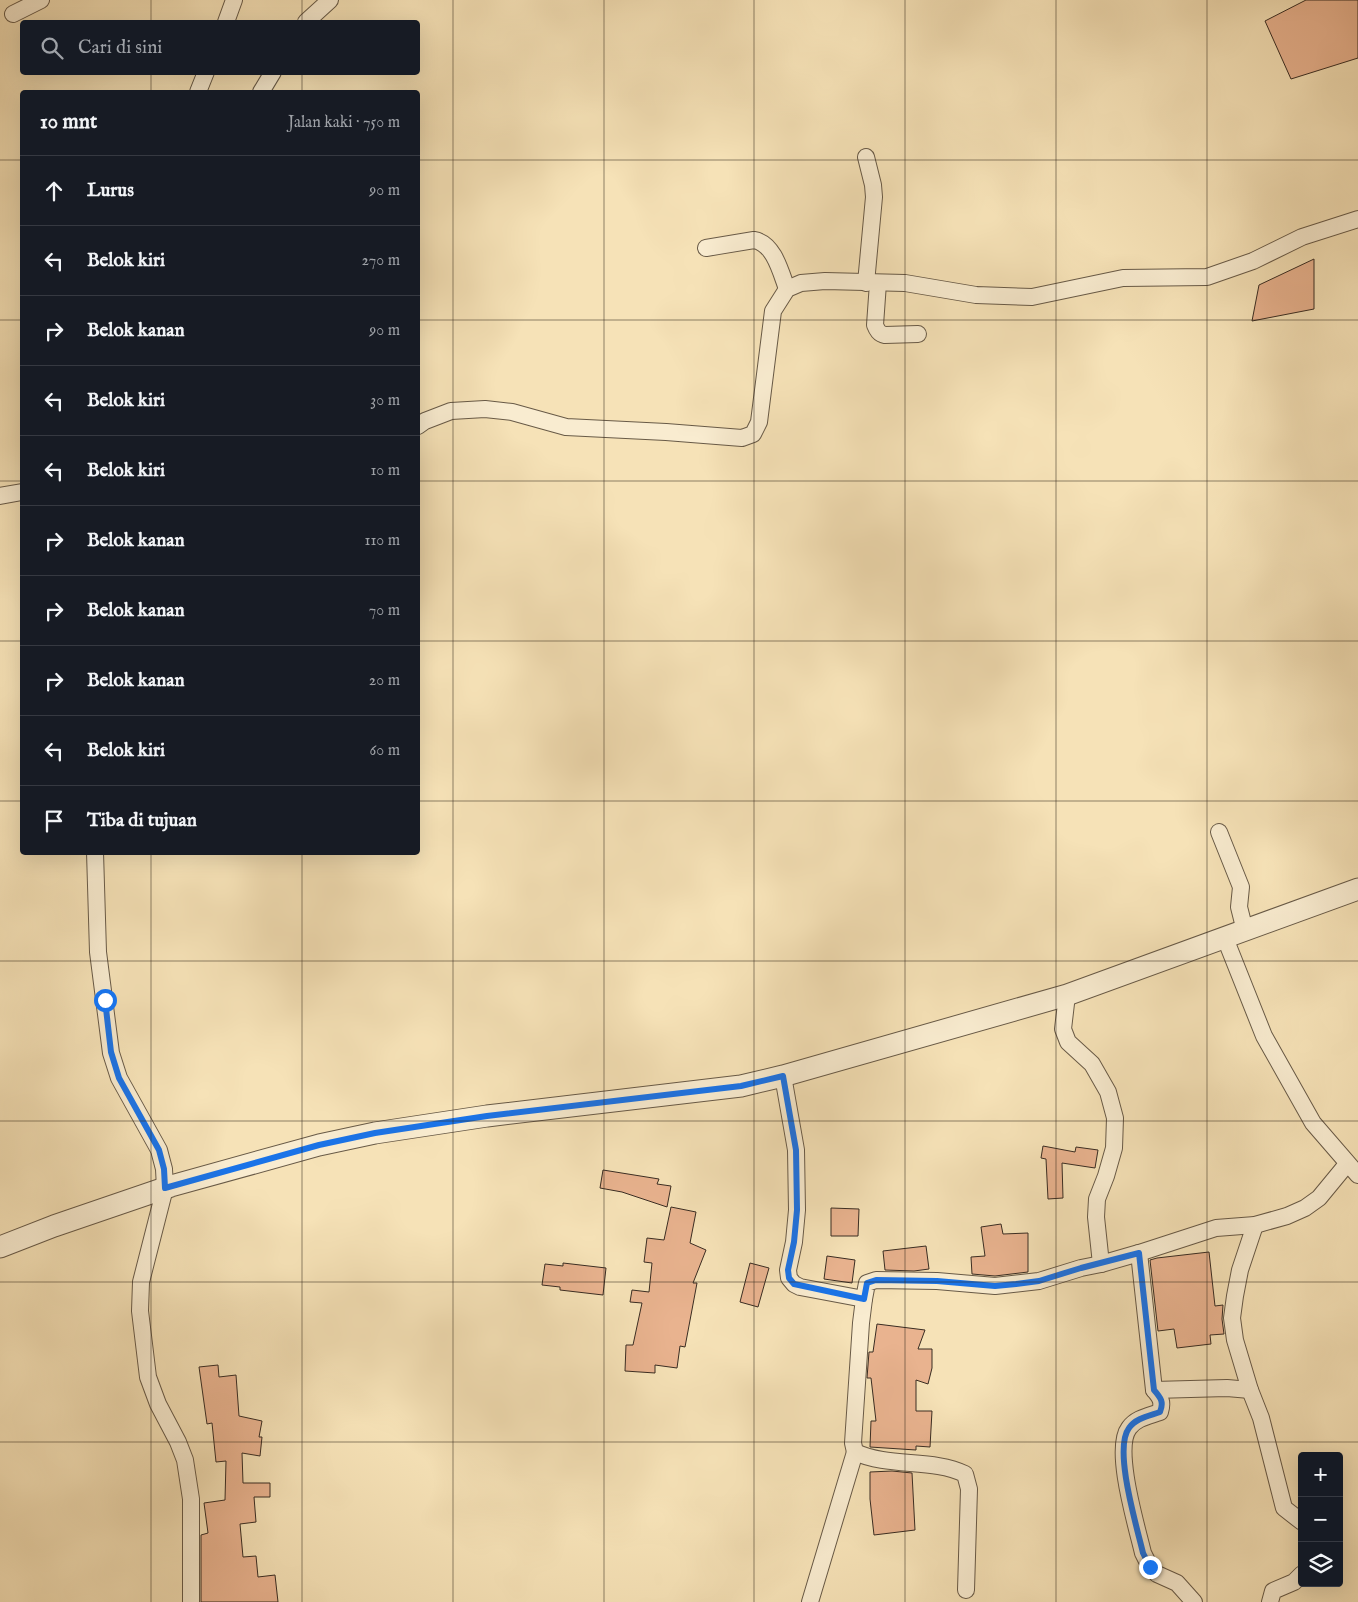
<!DOCTYPE html>
<html lang="id">
<head>
<meta charset="utf-8">
<style>
  body { margin:0; font-family:"IM FELL English",serif; background:#242831; color:#f1f3f6 }
  .controls { position:absolute; right:15px; bottom:15px; display:grid; overflow:hidden; border-radius:5px; box-shadow:0 5px 20px #0002 }
  .controls button { width:45px; height:45px; display:grid; place-items:center; padding:0; border:0; border-bottom:1px solid #363941; background:#171b24; color:#f1f3f6; font:25px sans-serif }
  .stop { position:absolute; width:15px; height:15px; margin:-11px; border:4px solid #1a73e8; border-radius:50%; background:#fff }
  .stop.end { background:#1a73e8; border-color:#fff; box-shadow:0 1px 5px #0008 }
  .list { margin:0; padding:0; list-style:none }
  h2 { display:flex; justify-content:space-between; align-items:center; height:65px; margin:0; padding:0 20px; font-size:21px }
  h2 small { font-size:16px; font-weight:400; color:#9ea1a6 }
  .list li { display:grid; grid-template-columns:32px 1fr auto; gap:15px; align-items:center; box-sizing:border-box; height:70px; padding:0 20px; border-top:1px solid #363941 }
  .list b { display:block; font-size:19px; white-space:nowrap }
  .list em { font-size:16px; font-style:normal; color:#9ea1a6 }
  .icon { flex:none; width:28px; height:28px; fill:none; stroke:currentColor; stroke-width:2; stroke-linecap:round; stroke-linejoin:round }
  .map { position:relative; flex:none; width:1358px; height:1602px; overflow:hidden }
  .search { position:absolute; background:#171b24; box-shadow:0 5px 20px #0002; left:20px; top:20px; width:400px; height:55px; display:flex; align-items:center; gap:12px; box-sizing:border-box; padding:0 18px; border-radius:5px; color:#9ea1a6; font-size:19px }
  .panel { position:absolute; background:#171b24; box-shadow:0 5px 20px #0002; left:20px; top:90px; width:400px; height:765px; border-radius:5px }
  .map>svg:first-child { display:block }
</style>
</head>
<body>
<div class="map">
<svg width="1358" height="1602" viewBox="0 0 1358 1602">
  <rect width="100%" height="100%" fill="#f6e2b7"/>
  <filter id="stains"><feTurbulence type="fractalNoise" baseFrequency=".004" numOctaves="4"/><feColorMatrix values="0 0 0 0 .2 0 0 0 0 .09 0 0 0 0 .02 0 0 0 .5 -.17"/></filter>
  <radialGradient id="worn" r=".72"><stop offset=".6" stop-color="#630" stop-opacity="0"/><stop offset="1" stop-color="#630" stop-opacity=".3"/></radialGradient>
  <g fill="#e9b38f" stroke="#392c22">
    <path d="M1306,0H1358V58L1291,79L1265,21Z"/>
    <path d="M1314,259V309L1252,321L1259,285Z"/>
    <path d="M1043,1146L1075,1152L1076,1147L1098,1150L1095,1168L1062,1163L1063,1198L1048,1199L1046,1159L1041,1158Z"/>
    <path d="M603,1170L659,1179L657,1184L671,1186L667,1207L622,1192L600,1188Z"/>
    <path d="M671,1207L696,1212L690,1243L706,1250L693,1283H697L685,1347L680,1346L677,1368L655,1365V1373L625,1371L626,1345H633L642,1303L630,1302L632,1290L649,1292L652,1263L644,1262L647,1238L664,1240Z"/>
    <path d="M831,1208L859,1209L858,1236H831Z"/>
    <path d="M1001,1224L1003,1234L1028,1233V1272L995,1276L972,1274L971,1257L985,1256L981,1227Z"/>
    <path d="M926,1246L929,1269L914,1271L885,1270L883,1251Z"/>
    <path d="M1209,1252L1215,1306L1223,1305L1222,1319L1224,1334L1210,1335L1211,1344L1177,1348L1174,1329L1158,1331L1150,1260L1157,1258Z"/>
    <path d="M827,1256L855,1260L852,1283L824,1279Z"/>
    <path d="M563,1263L606,1268L603,1295L560,1290V1287L542,1285L545,1264L563,1266Z"/>
    <path d="M750,1263L769,1268L758,1307L740,1302Z"/>
    <path d="M877,1324L925,1330L918,1349H932V1368L928,1384L916,1380V1411H932L930,1447L916,1446V1450L870,1447L871,1421H876L871,1378H867L869,1352H873Z"/>
    <path d="M218,1365L219,1377L236,1375L239,1416L262,1421L259,1437H262L260,1456L242,1453L243,1483H270V1497H254L256,1522L240,1524L243,1557L256,1556L258,1577L275,1575L278,1602H201V1535L208,1533L204,1503L225,1500L226,1461L216,1462L212,1423L207,1424L199,1367Z"/>
    <path d="M892,1471L912,1473L915,1530L874,1535L870,1499V1472Z"/>
  </g>
  <g fill="none" stroke-linecap="round" stroke-linejoin="round">
    <defs>
      <g id="minor">
        <path d="M13,14L41,0"/>
        <path d="M226,22L234,0"/>
        <path d="M306,22L330,0"/>
        <path d="M198,92L206,72"/>
        <path d="M261,92L273,72"/>
        <path d="M706,248L754,240C774,243 781,273 787,289"/>
        <path d="M866,283L874,197L873,185L866,157"/>
        <path d="M878,283L875,325C877,330 879,334 885,335L918,334"/>
        <path d="M418,426L425,421L451,411L485,409L512,412L566,427L666,432L742,438L753,434L759,422L773,311L787,289L801,283L825,281L905,283L976,295L1032,297L1123,278L1207,277L1253,261L1302,237L1358,219"/>
        <path d="M0,496L22,492"/>
        <path d="M1219,832L1241,887L1239,907L1245,931"/>
        <path d="M95,852L98,952L111,1053L119,1078L159,1150L164,1169L165,1188L141,1282L140,1311L148,1377L158,1404L178,1442L185,1460L191,1499V1602"/>
        <path d="M1225,938L1264,1036L1313,1123L1358,1175"/>
        <path d="M1067,995L1063,1029L1068,1042L1092,1064L1108,1092L1115,1118L1114,1148L1106,1176L1097,1199L1096,1217L1101,1264"/>
        <path d="M783,1076L796,1150L797,1210L794,1242L788,1270L789,1278L794,1284L800,1287L864,1299L861,1323L853,1443L855,1452C889,1468 932,1458 965,1474L969,1489L966,1590"/>
        <path d="M1255,1225L1240,1270L1235,1296L1232,1318L1235,1340L1250,1390L1261,1418L1284,1508L1302,1522"/>
        <path d="M1139,1253L1154,1390C1161,1398 1163,1402 1160,1412C1149,1416 1136,1418 1129,1428C1113,1449 1137,1527 1143,1553L1150,1567L1157,1574L1177,1583L1194,1602"/>
        <path d="M864,1299L867,1283L876,1280L937,1281L995,1286L1039,1281L1081,1268L1101,1264L1139,1253L1216,1228L1255,1225L1287,1216L1305,1208L1319,1198L1347,1164"/>
        <path d="M1154,1390L1227,1388L1250,1390"/>
        <path d="M810,1602L855,1452"/>
        <path d="M1270,1602L1273,1591L1294,1582L1302,1574"/>
      </g>
      <path id="tertiary" d="M0,1247L54,1226L171,1186L319,1145L375,1133L487,1116L741,1086L783,1076L1067,995L1358,889"/>
    </defs>
    <use href="#minor" stroke="#685a47" stroke-width="18"/>
    <use href="#tertiary" stroke="#685a47" stroke-width="23"/>
    <use href="#minor" stroke="#f9ecd0" stroke-width="16"/>
    <use href="#tertiary" stroke="#f9ecd0" stroke-width="21"/>
  </g>
  <g fill="none" stroke-linecap="round" stroke-linejoin="round">
    <path stroke="#1a73e8" stroke-width="6" d="M105,1000L111,1052L119,1078L159,1150L164,1169L165,1188L319,1145L375,1133L487,1116L741,1086L783,1076L796,1150L797,1210L794,1242L788,1270L789,1278L794,1284L864,1299L867,1283L876,1280L937,1281L995,1286L1016,1284L1039,1281L1081,1268L1139,1253L1154,1390C1161,1398 1164,1402 1160,1412C1149,1416 1136,1418 1129,1428C1113,1449 1137,1527 1143,1553L1150,1567"/>
  </g>
  <path fill="none" stroke="#392c22" stroke-width="1" stroke-opacity="0.55" d="M151,0V22M302,0V22M453,0V1602M604,0V1602M754,0V1602M905,0V1602M1056,0V1602M1207,0V1602M151,72V92M302,72V92M0,160H22M418,160H1358M0,320H22M418,320H1358M0,481H22M418,481H1358M0,641H22M418,641H1358M0,801H22M418,801H1358M151,852V1602M302,852V1602M0,961H1358M0,1121H1358M0,1282H1358M0,1442H1358"/>
  <rect width="100%" height="100%" filter="url(#stains)"/>
  <rect width="100%" height="100%" fill="url(#worn)"/>
</svg>
<div class="controls">
<button>+</button>
<button>−</button>
<button><svg class="icon" aria-label="layers" viewBox="0 0 24 24"><path d="M12 4l9 5-9 5-9-5zM3 14l9 5 9-5"/></svg></button>
</div>
<div class="stop" style="left:105px;top:1000px"></div>
<div class="stop end" style="left:1150px;top:1567px"></div>
<div class="search"><svg class="icon" aria-label="search" viewBox="0 0 24 24"><circle cx="10" cy="10" r="6"/><path d="M15 15l6 6"/></svg>Cari di sini</div>
<section class="panel">
<h2>10 mnt<small>Jalan kaki · 750 m</small></h2>
<ul class="list">
<li><svg class="icon" aria-label="ahead" viewBox="0 0 24 24"><path d="M12 20V5M6 11l6-6 6 6"/></svg><div><b>Lurus</b></div><em>90 m</em></li>
<li><svg class="icon" aria-label="left" viewBox="0 0 24 24"><path d="M17 20v-9H6M10 6l-5 5 5 5"/></svg><div><b>Belok kiri</b></div><em>270 m</em></li>
<li><svg class="icon" aria-label="right" viewBox="0 0 24 24"><path d="M7 20v-9h11M14 6l5 5-5 5"/></svg><div><b>Belok kanan</b></div><em>90 m</em></li>
<li><svg class="icon" aria-label="left" viewBox="0 0 24 24"><path d="M17 20v-9H6M10 6l-5 5 5 5"/></svg><div><b>Belok kiri</b></div><em>30 m</em></li>
<li><svg class="icon" aria-label="left" viewBox="0 0 24 24"><path d="M17 20v-9H6M10 6l-5 5 5 5"/></svg><div><b>Belok kiri</b></div><em>10 m</em></li>
<li><svg class="icon" aria-label="right" viewBox="0 0 24 24"><path d="M7 20v-9h11M14 6l5 5-5 5"/></svg><div><b>Belok kanan</b></div><em>110 m</em></li>
<li><svg class="icon" aria-label="right" viewBox="0 0 24 24"><path d="M7 20v-9h11M14 6l5 5-5 5"/></svg><div><b>Belok kanan</b></div><em>70 m</em></li>
<li><svg class="icon" aria-label="right" viewBox="0 0 24 24"><path d="M7 20v-9h11M14 6l5 5-5 5"/></svg><div><b>Belok kanan</b></div><em>20 m</em></li>
<li><svg class="icon" aria-label="left" viewBox="0 0 24 24"><path d="M17 20v-9H6M10 6l-5 5 5 5"/></svg><div><b>Belok kiri</b></div><em>60 m</em></li>
<li><svg class="icon" aria-label="arrive" viewBox="0 0 24 24"><path d="M6 21V4h12l-3 4 3 4H6"/></svg><div><b>Tiba di tujuan</b></div></li>
</ul>
</section>
</div>
</body>
</html>
